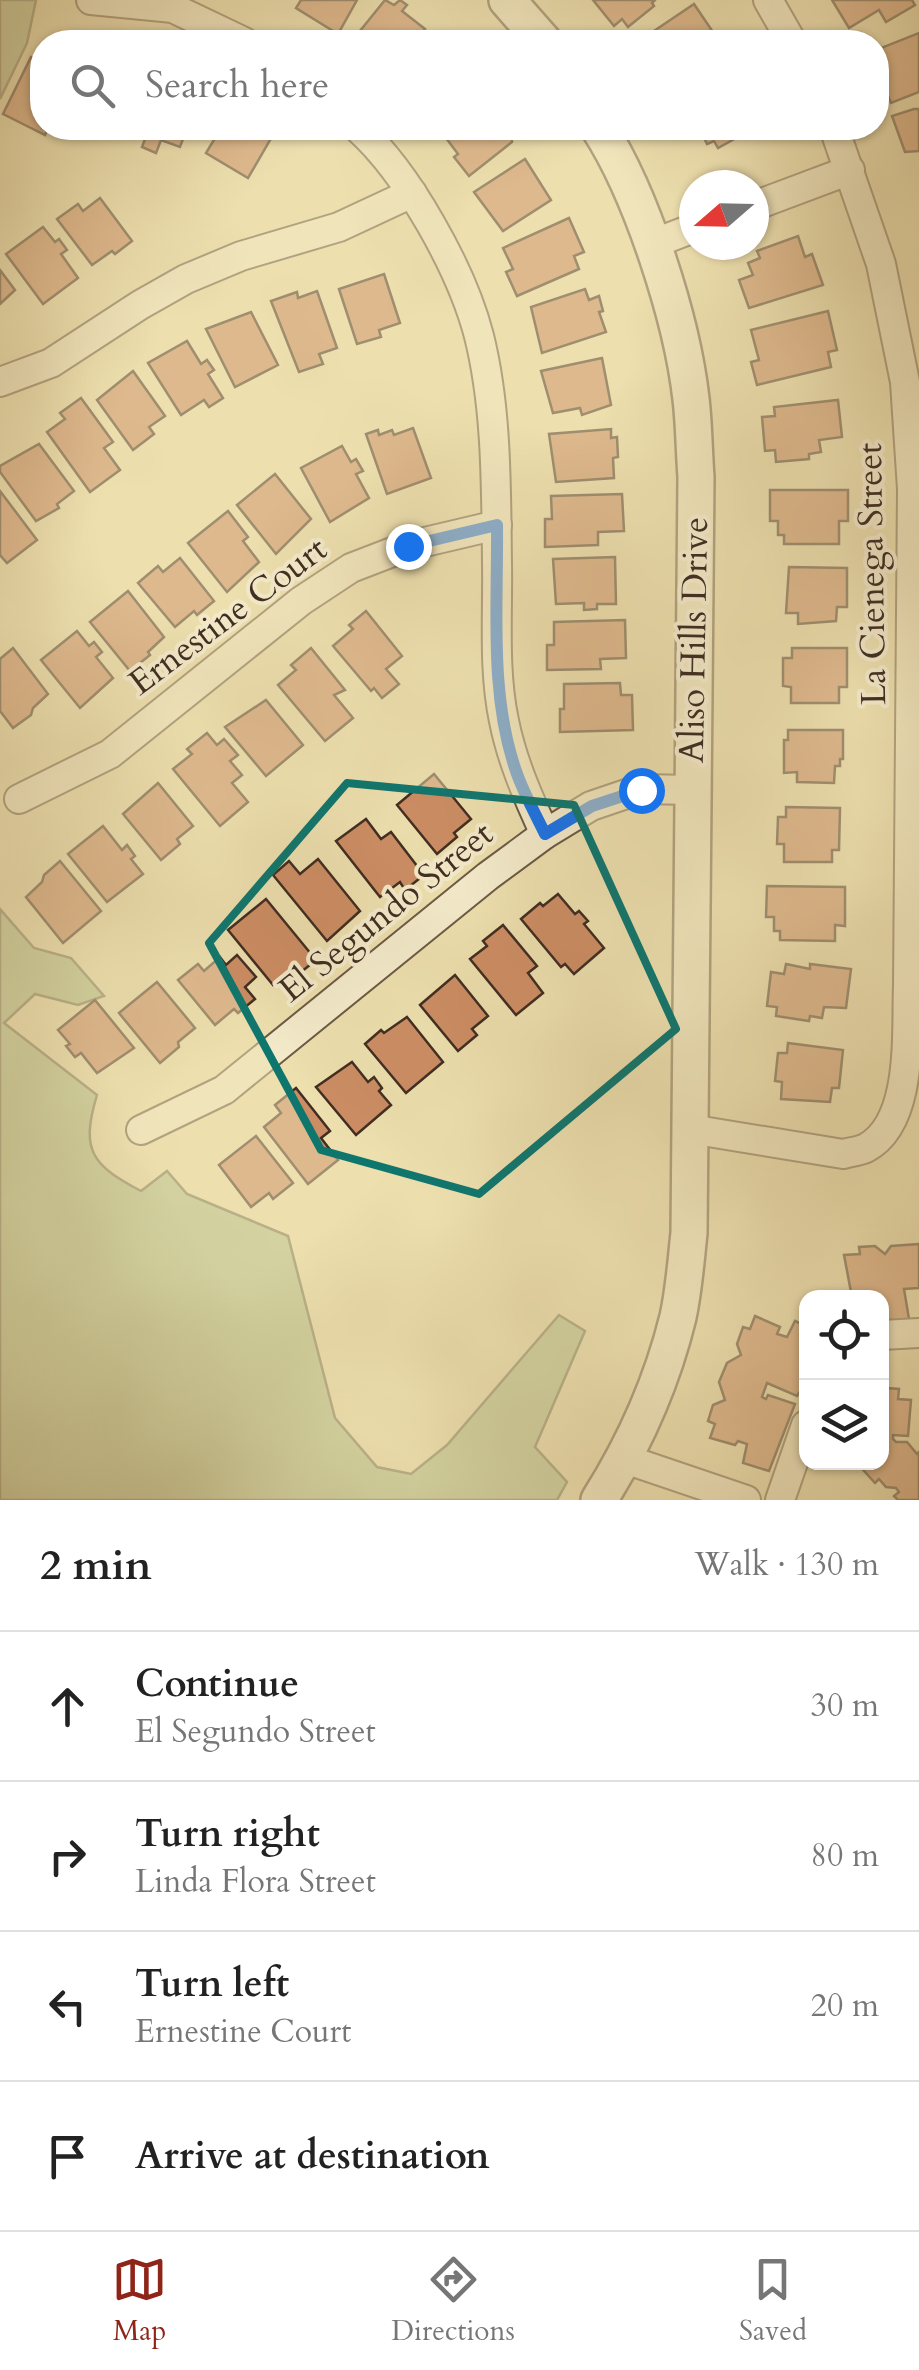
<!DOCTYPE html>
<html lang="en">
<head>
<meta charset="utf-8">
<style>
  body { margin:0; font-family:Cardo,serif; background:#f2f2f2; color:#222 }
  .controls { position:absolute; right:30px; bottom:30px; display:grid; overflow:hidden; border-radius:20px; box-shadow:0 2px 8px #0004 }
  .controls button { width:90px; height:90px; display:grid; place-items:center; padding:0; border:0; border-bottom:2px solid #e0e0e0; background:#fff; color:#222; font:50px sans-serif }
  .compass { position:absolute; left:679px; top:170px; width:90px; height:90px; border-radius:50%; background:#fff; box-shadow:0 2px 8px #0004; rotate:250deg }
  .stop { position:absolute; width:30px; height:30px; margin:-22px; border:8px solid #1a73e8; border-radius:50%; background:#fff }
  .stop.end { background:#1a73e8; border-color:#fff; box-shadow:0 2px 10px #0008 }
  .list { margin:0; padding:0; list-style:none }
  h2 { display:flex; justify-content:space-between; align-items:center; height:130px; margin:0; padding:0 40px; font-size:42px }
  h2 small { font-size:32px; font-weight:400; color:#767676 }
  .list li { display:grid; grid-template-columns:65px 1fr auto; gap:30px; align-items:center; box-sizing:border-box; height:150px; padding:0 40px; border-top:2px solid #e0e0e0 }
  .list b { display:block; font-size:38px; white-space:nowrap }
  .list p { margin:0; font-size:32px; white-space:nowrap; color:#767676 }
  .list em { font-size:32px; font-style:normal; color:#767676 }
  .icon { flex:none; width:55px; height:55px; fill:none; stroke:currentColor; stroke-width:2; stroke-linecap:round; stroke-linejoin:round }
  .map { position:relative; flex:none; width:919px; height:1500px; overflow:hidden }
  .search { position:absolute; background:#fff; box-shadow:0 2px 8px #0004; left:30px; right:30px; top:30px; height:110px; display:flex; align-items:center; gap:25px; box-sizing:border-box; padding:0 35px; border-radius:40px; color:#767676; font-size:38px }
  .sheet { height:730px; background:#fff }
  nav { display:flex; justify-content:space-around; align-items:center; box-sizing:border-box; height:140px; border-top:2px solid #e0e0e0; background:#fff; font-size:28px; color:#767676 }
  nav a { display:grid; justify-items:center; gap:5px }
  nav .on { color:#8f2418 }
  .map>svg:first-child { display:block }
</style>
</head>
<body>
<div class="map">
<svg width="919" height="1500" viewBox="0 0 919 1500">
  <rect width="100%" height="100%" fill="#eddfae"/>
  <filter id="stains"><feTurbulence type="fractalNoise" baseFrequency=".002" numOctaves="4"/><feColorMatrix values="0 0 0 0 .2 0 0 0 0 .09 0 0 0 0 .02 0 0 0 .5 -.17"/></filter>
  <radialGradient id="worn" r=".72"><stop offset=".6" stop-color="#630" stop-opacity="0"/><stop offset="1" stop-color="#630" stop-opacity=".3"/></radialGradient>
  <g fill="#b3c38e" stroke="#7a7858" stroke-width="2.5">
    <path d="M0,0H36L27,43L0,99Z"/>
    <path d="M0,909L34,948L71,958L104,996L78,1005L35,994L4,1023L97,1095C80,1151 92,1165 141,1191L167,1171L187,1194L288,1236L335,1418L377,1467L411,1474L447,1445L559,1315L585,1331L535,1447L567,1482L557,1500H0Z"/>
  </g>
  <g fill="#cc8d64" stroke="#402e22" stroke-width="2.5">
    <path d="M301,0H357L338,34L296,8Z"/>
    <path d="M385,0L394,5L400,0L407,5L402,11L425,29L414,42H351Z"/>
    <path d="M593,0H655L652,3L654,6L628,27L622,19L614,26Z"/>
    <path d="M832,0H912L915,5L886,22L879,10L849,28Z"/>
    <path d="M694,4L717,38L712,42H653L648,35Z"/>
    <path d="M919,33V92L891,103L884,87L878,89L876,86V50Z"/>
    <path d="M31,57L42,63V128H48L45,135L3,114Z"/>
    <path d="M914,109H919V151L905,152L892,116Z"/>
    <path d="M84,128H130L127,136L108,128L105,136Z"/>
    <path d="M149,128H187L180,147L161,140L156,153L142,147Z"/>
    <path d="M221,128H277L248,178L206,153Z"/>
    <path d="M451,128H511L512,142L469,176L454,157L458,154L443,134Z"/>
    <path d="M689,128H754L718,148L714,141L707,144L702,133L695,137Z"/>
    <path d="M525,159L551,200L503,231L474,192Z"/>
    <path d="M100,198L132,241L115,254L112,251L92,265L57,219L78,204L83,211Z"/>
    <path d="M569,218L584,252L574,256L579,269L517,296L506,272L513,269L503,248Z"/>
    <path d="M43,227L55,242L59,239L67,250L61,254L78,278L43,304L6,254Z"/>
    <path d="M798,236L805,257L812,254L823,285L749,308L739,280L753,275L748,263L760,258L757,251Z"/>
    <path d="M0,270L15,290L0,304Z"/>
    <path d="M384,274L400,323L379,330L381,337L357,344L339,289Z"/>
    <path d="M585,289L589,300L599,296L603,311L599,312L606,332L542,353L531,307Z"/>
    <path d="M317,291L337,348L319,354L323,364L299,372L271,301L297,292L298,298Z"/>
    <path d="M828,311L837,350L828,352L831,367L757,385L751,362L759,360L751,330Z"/>
    <path d="M251,312L278,365L235,387L206,329Z"/>
    <path d="M187,341L201,364L207,360L214,370L208,374L223,398L209,407L204,400L181,415L148,363Z"/>
    <path d="M602,358L611,405L582,415L580,408L553,413L541,371Z"/>
    <path d="M133,371L165,416L149,427L154,434L133,450L97,400Z"/>
    <path d="M81,398L113,442L104,448L120,470L90,492L47,432L65,419L60,413Z"/>
    <path d="M838,400L842,437L819,440L821,452L809,454V459L776,462L775,450L765,451L762,417L775,416L774,407Z"/>
    <path d="M413,428L431,478L387,494L366,434L378,430L379,435L392,430L394,435Z"/>
    <path d="M611,429V438L617,437L618,457L613,458L614,478L556,482L549,434Z"/>
    <path d="M39,444L74,491L57,504L59,508L36,521L0,472V466Z"/>
    <path d="M342,446L351,462L356,459L363,471L356,474L369,498L330,522L301,468Z"/>
    <path d="M275,474L311,519L276,554L237,505Z"/>
    <path d="M770,490H848V521H839V544H784V535H778V521H770Z"/>
    <path d="M0,491L37,540L7,563L0,555Z"/>
    <path d="M622,494L624,531L598,532V545L545,547V519H552L551,496Z"/>
    <path d="M228,511L248,537L243,541L259,562L227,592L188,543Z"/>
    <path d="M615,557L616,604H597V609L584,610V603L556,604L553,559Z"/>
    <path d="M180,558L214,601L197,615L194,611L175,627L138,583L158,566L163,572Z"/>
    <path d="M789,567L847,568V607H837L836,621L798,624V613H786Z"/>
    <path d="M128,591L164,637L148,652L150,655L130,671L90,622Z"/>
    <path d="M366,611L402,656L386,669L399,684L382,698L374,688L371,691L333,646L353,629L349,625Z"/>
    <path d="M625,620L626,658L600,659L601,669L547,670V645H554V622Z"/>
    <path d="M77,631L89,646L94,642L102,652L96,657L113,678L80,708L41,660Z"/>
    <path d="M13,648L48,694L33,708L31,715L13,728L0,711V659Z"/>
    <path d="M311,648L345,690L334,695L353,718L325,741L278,685L296,670L291,665Z"/>
    <path d="M792,648H847V687H839V703H791V687L783,686V658H792Z"/>
    <path d="M620,683L621,695H632L633,730L560,732V709H564V684Z"/>
    <path d="M266,700L303,745L266,776L225,727Z"/>
    <path d="M788,730H843V759H840V766H835L834,783L797,782V772L784,773V740H788Z"/>
    <path d="M207,733L217,745L224,739L238,755L230,761L242,775L232,783L248,802L220,826L173,769L192,754L187,749Z"/>
    <path d="M434,774L471,819L454,833L457,837L437,854L397,805Z"/>
    <path d="M158,783L193,826L177,839L180,844L161,860L123,814Z"/>
    <path d="M786,807L840,808L839,850H832V862H784V844H777L778,817H786Z"/>
    <path d="M366,819L381,839L391,832L424,875L405,890L400,882L380,897L336,841Z"/>
    <path d="M103,826L122,850L127,845L135,856L131,859L143,874L107,902L68,854Z"/>
    <path d="M318,859L360,911L327,941L273,875L289,861L300,874Z"/>
    <path d="M60,861L101,911L63,943L26,897L42,882L44,875Z"/>
    <path d="M767,886L845,887V926L835,925V941L780,940V931H774V917H766Z"/>
    <path d="M558,894L575,914L579,911L588,921L584,924L604,948L574,974L565,964L561,967L521,919L540,903L543,906Z"/>
    <path d="M266,899L316,960L295,977L291,971L273,985L228,930Z"/>
    <path d="M503,925L537,966L528,973L543,993L516,1015L470,959L487,946L483,941Z"/>
    <path d="M237,955L256,977L245,987L255,999L238,1013L234,1009L215,1025L178,980L198,964L204,971L220,957L226,965Z"/>
    <path d="M786,964L810,969V964L851,969L846,1008L824,1007L822,1018L810,1016L809,1021L776,1016L777,1007L767,1006L771,972L784,974Z"/>
    <path d="M455,975L488,1016L472,1029L477,1035L458,1051L420,1005Z"/>
    <path d="M157,982L195,1028L178,1042L179,1047L160,1063L119,1013Z"/>
    <path d="M95,1000L134,1048L97,1073L81,1053L75,1057L66,1046L70,1044L58,1030Z"/>
    <path d="M407,1017L443,1062L406,1093L365,1044L381,1030L384,1033Z"/>
    <path d="M788,1043L843,1050L839,1088H832L830,1102L781,1099L782,1082L775,1081L778,1053H787Z"/>
    <path d="M352,1062L368,1082L374,1077L382,1088L379,1091L391,1105L356,1135L316,1087Z"/>
    <path d="M296,1088L330,1131L321,1138L338,1160L308,1184L264,1127L281,1113L275,1105Z"/>
    <path d="M256,1136L293,1183L273,1199L269,1193L251,1207L219,1165Z"/>
    <path d="M919,1244V1288L904,1289L909,1319L882,1323V1298H835L851,1292L844,1255L860,1254L859,1247L875,1246L885,1254L891,1246Z"/>
    <path d="M755,1316L780,1327L777,1334L787,1337L795,1321L806,1326V1373L803,1387L797,1396L767,1383L762,1397L766,1399L768,1395L795,1404L769,1471L743,1463L747,1444L738,1441L735,1445L710,1438L715,1424L708,1421L713,1405L725,1400L719,1382L727,1363L741,1355L737,1344L743,1327L750,1329Z"/>
    <path d="M886,1388L899,1389L898,1399L911,1400L908,1436L893,1435V1439L896,1442H907L917,1454L919,1452V1500H898L894,1496L899,1492L896,1488L886,1487L879,1479L875,1483L856,1462H882V1392H886Z"/>
  </g>
  <g fill="none" stroke-linecap="round" stroke-linejoin="round">
    <defs>
      <g id="minor">
        <path d="M91,0L173,8L244,42"/>
        <path d="M768,0L792,42"/>
        <path d="M358,128C408,173 462,270 479,336C497,408 496,487 497,562C498,614 493,669 504,721C512,761 528,797 545,834"/>
        <path d="M754,206L850,170"/>
        <path d="M652,244L694,228"/>
        <path d="M0,382L51,363L140,305L186,279L241,256L339,227L412,193"/>
        <path d="M19,799L110,754L301,601L351,568L408,546L497,525"/>
        <path d="M690,1129L843,1154C850,1152 860,1151 866,1148C914,1122 906,1033 908,985L912,489L905,382L881,264L834,128"/>
        <path d="M141,1130L224,1090L488,876L545,834L591,806L641,789L692,790"/>
        <path d="M882,1335L919,1333"/>
        <path d="M625,1459L746,1500"/>
        <path d="M780,1500L806,1425"/>
      </g>
      <g id="tertiary">
        <path d="M507,0L544,42"/>
        <path d="M599,128C642,195 682,319 691,399C694,424 694,451 696,477L689,1233C686,1260 684,1290 678,1317C662,1382 635,1443 599,1500"/>
      </g>
    </defs>
    <use href="#minor" stroke="#6b5a45" stroke-width="32"/>
    <use href="#tertiary" stroke="#6b5a45" stroke-width="40"/>
    <use href="#minor" stroke="#f3eaca" stroke-width="28"/>
    <use href="#tertiary" stroke="#f3eaca" stroke-width="35"/>
  </g>
  <g fill="none" stroke-linecap="round" stroke-linejoin="round">
    <path stroke="#1a73e8" stroke-width="12" d="M408,546L497,525C498,605 489,694 516,771C523,792 535,813 545,834L592,806L641,790"/>
  </g>
  <path d="M0 0H919V1500H0ZM347,783L574,805L676,1029L479,1194L321,1150L209,943Z" fill="#eddfae" fill-opacity=".55" fill-rule="evenodd"/>
  <path fill="none" stroke="#0f766e" stroke-width="8" stroke-linejoin="round" d="M347,783L574,805L676,1029L479,1194L321,1150L209,943Z"/>
  <g text-anchor="middle" dominant-baseline="central" stroke-width="8" stroke-linejoin="round" paint-order="stroke">
    <g font-size="35" fill="#402e22" stroke="#f3eaca">
      <text transform="translate(872 574) rotate(-91)">La Cienega Street</text>
      <text transform="translate(228 616) rotate(-37)">Ernestine Court</text>
      <text transform="translate(694 640) rotate(-89)">Aliso Hills Drive</text>
      <text transform="translate(386 912) rotate(-39)">El Segundo Street</text>
    </g>
  </g>
  <rect width="100%" height="100%" filter="url(#stains)"/>
  <rect width="100%" height="100%" fill="url(#worn)"/>
</svg>
<div class="controls">
<button><svg class="icon" aria-label="locate" viewBox="0 0 24 24"><circle cx="12" cy="12" r="6"/><path d="M12 2v4M12 18v4M2 12h4M18 12h4"/></svg></button>
<button><svg class="icon" aria-label="layers" viewBox="0 0 24 24"><path d="M12 4l9 5-9 5-9-5zM3 14l9 5 9-5"/></svg></button>
</div>
<svg class="compass" viewBox="-18 -18 36 36"><path d="M0-13l5 13h-10z" fill="#e53935"/><path d="M0 13l5-13h-10z" fill="#767676"/></svg>
<div class="stop" style="left:641px;top:790px"></div>
<div class="stop end" style="left:408px;top:546px"></div>
<div class="search"><svg class="icon" aria-label="search" viewBox="0 0 24 24"><circle cx="10" cy="10" r="6"/><path d="M15 15l6 6"/></svg>Search here</div>
</div>
<section class="sheet">
<h2>2 min<small>Walk · 130 m</small></h2>
<ul class="list">
<li><svg class="icon" aria-label="ahead" viewBox="0 0 24 24"><path d="M12 20V5M6 11l6-6 6 6"/></svg><div><b>Continue</b><p>El Segundo Street</p></div><em>30 m</em></li>
<li><svg class="icon" aria-label="right" viewBox="0 0 24 24"><path d="M7 20v-9h11M14 6l5 5-5 5"/></svg><div><b>Turn right</b><p>Linda Flora Street</p></div><em>80 m</em></li>
<li><svg class="icon" aria-label="left" viewBox="0 0 24 24"><path d="M17 20v-9H6M10 6l-5 5 5 5"/></svg><div><b>Turn left</b><p>Ernestine Court</p></div><em>20 m</em></li>
<li><svg class="icon" aria-label="arrive" viewBox="0 0 24 24"><path d="M6 21V4h12l-3 4 3 4H6"/></svg><div><b>Arrive at destination</b></div></li>
</ul>
</section>
<nav>
<a class="on"><svg class="icon" aria-label="map" viewBox="0 0 24 24"><path d="M3 6l6-2 6 2 6-2v14l-6 2-6-2-6 2zM9 4v14M15 6v14"/></svg>Map</a>
<a><svg class="icon" aria-label="directions" viewBox="0 0 24 24"><path d="M12 3l9 9-9 9-9-9zM9 14v-3h6M13 9l2 2-2 2"/></svg>Directions</a>
<a><svg class="icon" aria-label="saved" viewBox="0 0 24 24"><path d="M7 4h10v16l-5-4-5 4z"/></svg>Saved</a>
</nav>
</body>
</html>
